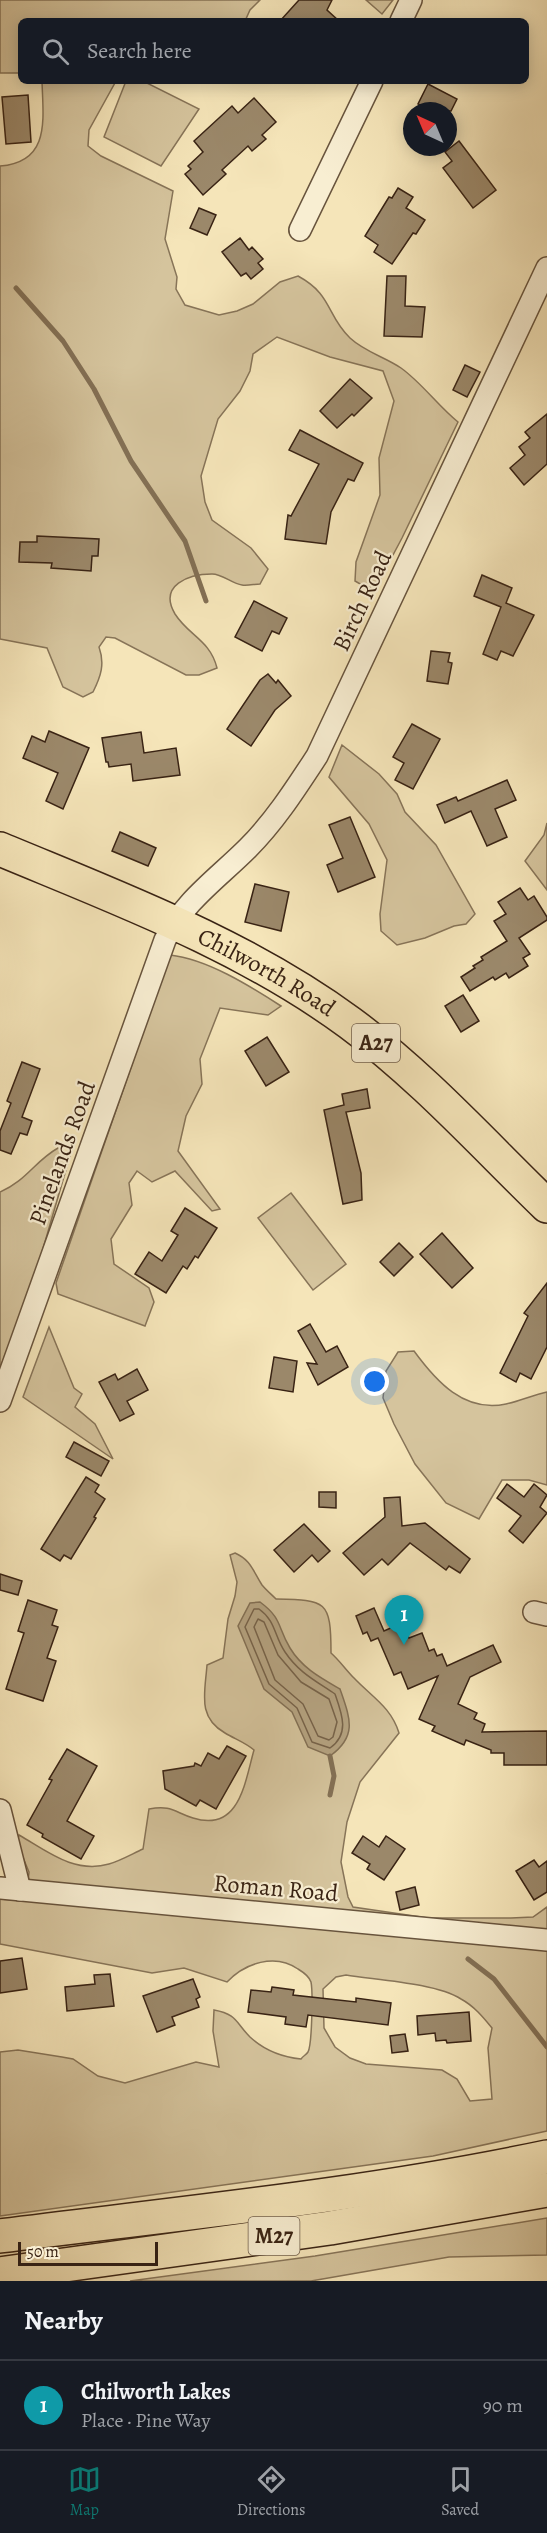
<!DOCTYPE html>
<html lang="en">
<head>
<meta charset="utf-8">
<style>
  body { margin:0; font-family:Alegreya,serif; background:#20242c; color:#f1f3f6 }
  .compass { position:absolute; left:403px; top:102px; width:54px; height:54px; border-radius:50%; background:#171b24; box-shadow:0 3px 15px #0003; rotate:316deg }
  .scale { position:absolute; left:18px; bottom:15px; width:140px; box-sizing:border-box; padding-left:6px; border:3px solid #392314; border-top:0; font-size:16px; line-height:21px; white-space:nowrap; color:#392314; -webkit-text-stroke:4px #f8eed2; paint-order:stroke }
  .you { position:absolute; left:375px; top:1382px; width:21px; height:21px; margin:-15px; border:4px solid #fff; border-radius:50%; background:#1a73e8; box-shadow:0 0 0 9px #1a73e833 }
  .badge { display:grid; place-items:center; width:39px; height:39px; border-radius:50%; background:#0f766e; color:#fff; font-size:20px; font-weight:700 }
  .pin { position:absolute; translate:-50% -50px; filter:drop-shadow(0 2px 3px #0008) }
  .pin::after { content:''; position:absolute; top:32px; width:21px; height:18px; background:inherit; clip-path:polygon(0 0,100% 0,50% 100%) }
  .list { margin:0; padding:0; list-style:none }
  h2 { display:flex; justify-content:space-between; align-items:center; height:78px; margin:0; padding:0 24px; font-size:26px }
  h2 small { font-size:20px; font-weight:400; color:#9ea1a6 }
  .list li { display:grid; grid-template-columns:39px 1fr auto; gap:18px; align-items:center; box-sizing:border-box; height:90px; padding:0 24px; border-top:2px solid #363941 }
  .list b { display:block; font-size:22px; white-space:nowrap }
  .list p { margin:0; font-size:20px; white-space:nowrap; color:#9ea1a6 }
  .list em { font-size:20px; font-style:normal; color:#9ea1a6 }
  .icon { flex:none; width:33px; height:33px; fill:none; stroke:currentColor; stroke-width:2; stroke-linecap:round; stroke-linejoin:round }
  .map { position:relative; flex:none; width:547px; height:2281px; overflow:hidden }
  .search { position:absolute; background:#171b24; box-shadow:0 3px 15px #0003; left:18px; right:18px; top:18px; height:66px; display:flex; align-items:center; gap:15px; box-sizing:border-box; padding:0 21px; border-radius:9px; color:#9ea1a6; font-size:22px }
  .sheet { height:168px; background:#171b24 }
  nav { display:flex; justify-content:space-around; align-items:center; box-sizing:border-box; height:84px; border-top:2px solid #363941; background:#171b24; font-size:16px; color:#9ea1a6 }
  nav a { display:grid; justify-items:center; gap:3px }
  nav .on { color:#0f766e }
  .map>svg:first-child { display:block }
</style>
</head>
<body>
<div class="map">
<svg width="547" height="2281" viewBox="0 0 547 2281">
  <rect width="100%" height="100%" fill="#f5e5b9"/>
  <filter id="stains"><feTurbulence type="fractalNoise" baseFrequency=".00333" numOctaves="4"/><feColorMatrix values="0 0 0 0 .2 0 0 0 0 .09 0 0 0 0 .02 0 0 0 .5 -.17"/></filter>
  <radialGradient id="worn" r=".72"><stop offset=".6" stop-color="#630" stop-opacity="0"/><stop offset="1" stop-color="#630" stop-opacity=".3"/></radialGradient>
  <g fill="#d5c49d" stroke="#877458" stroke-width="1.5" fill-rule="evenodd">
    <path d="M0,0H260L250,10L245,21H21V73H0Z"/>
    <path d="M366,0H393L382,14Z"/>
    <path d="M42,81H116L89,130L88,146L101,156L173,191L165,239L177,277L176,289L185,305L219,315L237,311L253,304L280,282L298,276C333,295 326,315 350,338C365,352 385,357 401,368C422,383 438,406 458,422L402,538L377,585L367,588L355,581L356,562L380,495L379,458L394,401L383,371L330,357L277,337L253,354L250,371L240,391L218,419L201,476L205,502L212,520L251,548L268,569L260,584C255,584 247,586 242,585C232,584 223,574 212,574C189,574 158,585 175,614C189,636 210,640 217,668L199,675H186L115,638L106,637L99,647C105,664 101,676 93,692L83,697L63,687L47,648L0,639V166C51,162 43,119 42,81Z"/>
    <path d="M126,81H143L199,109L161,166L104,137Z"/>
    <path d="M342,745L379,774L397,794L405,812L436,845L475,914L466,924L454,926L425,938L397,945L381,931L380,914L387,860L369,824L329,777Z"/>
    <path d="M547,823V890L525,861L544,835Z"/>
    <path d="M170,955C207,959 250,986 281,1006L268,1015L220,1008L200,1059L202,1084L186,1116L178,1151L220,1209L212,1211L175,1171L152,1182L137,1171L129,1183L132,1205L111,1239L114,1264L149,1288L154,1302L145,1326L58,1294L56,1283Z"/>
    <path d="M58,1148L70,1156L33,1283L0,1368V1192C26,1181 35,1161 58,1148Z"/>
    <path d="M291,1193L346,1264L313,1290L258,1218Z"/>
    <path d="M49,1327L74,1388L82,1394L75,1407L95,1424L113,1459L23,1397Z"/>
    <path d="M414,1351C436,1381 464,1413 506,1404C520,1401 533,1395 547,1392V1485L529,1480H502L479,1519L446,1503L415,1464L394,1424L383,1398L386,1371L398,1352Z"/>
    <path d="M235,1553C251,1560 253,1571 262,1585C266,1590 271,1594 276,1599C326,1600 331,1600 331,1653C340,1661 346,1670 354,1678C372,1697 391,1707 399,1733L360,1782L347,1822L341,1862L348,1897L353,1907L428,1918H511L533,1917L547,1907V2131L433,2156L0,2216V2052L18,2050L62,2057L73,2059L98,2076L125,2083L196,2062L219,2067L213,2031L214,2010C237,2014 236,2023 250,2037C264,2050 282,2057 301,2059C303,2056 306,2055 308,2052C312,2045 313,1992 311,1982C309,1976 303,1972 298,1969C275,1953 245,1963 227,1982L184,1968L152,1973L0,1944V1899L26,1901L29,1872L17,1843L19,1835C47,1851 74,1874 109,1864C120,1861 132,1854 143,1849L149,1809C172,1805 174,1812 193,1818C240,1833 245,1781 254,1750C246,1743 235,1739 225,1733C197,1717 205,1693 207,1665L223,1658L228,1619L235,1596L237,1582L230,1555ZM346,1975C377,1980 436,1983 461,1999C474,2006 483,2017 492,2028L488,2048L492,2099L470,2101L457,2079L442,2070L366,2064L350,2058L335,2047L324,2028L323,1989L336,1977Z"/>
    <path d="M547,2218V2255L449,2257L311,2281H130L315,2256Z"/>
  </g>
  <path fill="#b5a381" stroke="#837055" stroke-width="1.5" d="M260,1602C283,1619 277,1627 290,1648C302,1668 321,1678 340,1689C350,1718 358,1736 330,1756L308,1747L292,1712L264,1689L238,1626L250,1603Z"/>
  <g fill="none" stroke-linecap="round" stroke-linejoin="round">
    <g stroke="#77634a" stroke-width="1.5">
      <path d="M254,1609H259C276,1621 274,1636 285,1652C299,1673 316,1681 335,1694C342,1714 350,1734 330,1748L312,1742L297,1708L269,1684L245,1627Z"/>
      <path d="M258,1619L264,1622L278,1655L301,1682L329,1699L337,1722L333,1737L329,1740L318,1736L303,1704L275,1680L254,1627Z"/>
    </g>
    <g stroke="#837055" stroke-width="5">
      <path d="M16,288L63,341L94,389L131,461L185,541L206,601"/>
      <path d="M330,1756L334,1776L330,1795"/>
      <path d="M468,1959L494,1979L547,2047"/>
    </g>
  </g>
  <g fill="#9b886a" stroke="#392314" stroke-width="1.5">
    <path d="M299,0H332L327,10L339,21H280Z"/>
    <path d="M428,84L457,99L451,111H432L418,104Z"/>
    <path d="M28,95L31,142L6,144L2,97Z"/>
    <path d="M254,98L276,122L262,135L266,139L252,151L248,146L222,170L226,174L203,195L185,174L191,169L188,166L203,152L194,141L232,106L238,113Z"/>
    <path d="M459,141L496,190L473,208L443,168L452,161L445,152Z"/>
    <path d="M398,188L413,197L406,208L425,220L416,234L413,233L392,264L374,252L378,245L365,236L389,197L392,198Z"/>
    <path d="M199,208L216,215L207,235L190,228Z"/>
    <path d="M240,238L249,250L252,247L263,259L258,263L263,269L251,279L246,273L241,276L222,252Z"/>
    <path d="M387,276H406L405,306L425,307L422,337L384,336Z"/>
    <path d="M465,365L480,372L467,397L453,390Z"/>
    <path d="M350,379L372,398L354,416L352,414L337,428L320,411Z"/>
    <path d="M547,414V464L524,485L510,468L525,455L519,447L530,438L525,432Z"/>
    <path d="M300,430L363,463L354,481L348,479L331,512L326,544L285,539L288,515L291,516L319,464L289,450Z"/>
    <path d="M37,536L99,539L98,556H92L91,571L51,568L52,563L19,562L20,542H37Z"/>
    <path d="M482,575L512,588L506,603L534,615L513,656L501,651L497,660L483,654L501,607L474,596Z"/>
    <path d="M254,601L287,618L279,634L272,631L262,651L235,637Z"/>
    <path d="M431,651L450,653L448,662L452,663L448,684L427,681Z"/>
    <path d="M268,674L276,683L278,680L291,696L275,710L251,746L227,729L260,680Z"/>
    <path d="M412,724L440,739L413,789L395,780L404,763L393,757Z"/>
    <path d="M49,731L89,748L63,809L46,801L58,773L23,758L32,736L45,742Z"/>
    <path d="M141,732L144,753L176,748L180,775L133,781L131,764L109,767L108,762H106L102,738Z"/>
    <path d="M507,780L516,800L495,809L507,837L487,846L471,811L445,823L437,805L456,797L458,801Z"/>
    <path d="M350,817L375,877L338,892L327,865L343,858L329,825Z"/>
    <path d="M120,832L156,848L148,866L112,851Z"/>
    <path d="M255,884L289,892L281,931L245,922Z"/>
    <path d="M520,888L528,900L534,896L547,917V920L519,938L530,954L523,958L528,966L509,978L506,973L495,980L493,977L470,991L461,977L475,968L473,966L483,960L481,957L507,941L494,921L506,914L498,902Z"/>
    <path d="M463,995L479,1021L461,1032L445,1006Z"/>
    <path d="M267,1037L289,1072L266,1086L245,1051Z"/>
    <path d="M22,1062L40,1069L22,1117L32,1121L27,1135L20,1133L11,1154L0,1150V1131L11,1103L7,1101Z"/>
    <path d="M367,1089L370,1108L346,1112L361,1173L362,1200L343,1204L324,1110L344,1105L342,1094Z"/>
    <path d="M185,1208L217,1228L198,1258L195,1256L187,1269L183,1266L166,1293L135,1274L149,1252L162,1261L178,1235L171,1231Z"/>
    <path d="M442,1233L473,1268L452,1288L420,1254Z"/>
    <path d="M399,1243L413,1257L394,1276L380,1262Z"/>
    <path d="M547,1283V1347L531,1379L520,1373L516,1382L500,1373L528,1316L524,1313Z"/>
    <path d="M310,1324L326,1352L337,1346L348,1367L318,1385L307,1363L317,1364L298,1331Z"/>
    <path d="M274,1357L297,1361L293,1392L269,1388Z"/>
    <path d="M137,1369L148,1390L127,1401L134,1414L120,1421L99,1382L115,1374L118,1380Z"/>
    <path d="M74,1442L109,1461L101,1476L66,1457Z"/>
    <path d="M86,1477L99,1485L95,1492L105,1499L94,1517L96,1518L71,1559L64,1555L60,1561L41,1549Z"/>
    <path d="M507,1484L524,1497L534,1484L547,1495L540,1507L547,1513L523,1543L509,1531L521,1516L497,1498Z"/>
    <path d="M319,1492H336V1508L319,1507Z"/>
    <path d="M400,1497L402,1526L425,1523L470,1559L460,1573L449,1566L446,1570L410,1543L388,1565L382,1559L364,1575L343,1553L385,1517L384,1498Z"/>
    <path d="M304,1524L330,1551L318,1562L312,1555L294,1572L274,1550Z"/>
    <path d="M0,1574L22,1581L18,1595L0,1590Z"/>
    <path d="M28,1600L57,1610L52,1625L58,1627L47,1658L56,1661L43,1701L6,1689L24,1633L18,1631Z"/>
    <path d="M374,1608L384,1631L402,1623L409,1638L422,1633L429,1651L434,1649L437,1656L442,1654L447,1666L493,1645L501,1662L470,1677L458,1704L477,1713L474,1719L485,1724L482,1732L547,1731V1765H504V1753H491V1750L466,1740L464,1745L432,1731L435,1726L419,1719L438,1676L408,1689L401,1672L394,1675L378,1638L371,1641L367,1632L363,1634L356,1616Z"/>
    <path d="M227,1746L246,1756L216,1809L200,1800L196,1806L165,1789L163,1771L194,1766L195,1763L201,1766L208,1753L219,1759Z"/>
    <path d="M67,1749L97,1766L67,1821L94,1836L81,1859L42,1837L43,1834L27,1825L52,1780L49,1779Z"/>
    <path d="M363,1836L379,1847L386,1836L405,1849L384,1880L367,1869L370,1864L352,1853Z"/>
    <path d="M534,1860L539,1867L547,1861V1892L534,1900L516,1871Z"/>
    <path d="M415,1887L419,1905L400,1910L396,1892Z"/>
    <path d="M22,1958L27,1989L0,1993V1961Z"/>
    <path d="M110,1974L114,2006L67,2011L65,1987L95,1984L94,1975Z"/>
    <path d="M193,1979L200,1997L196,1999L199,2007L172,2017L175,2025L157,2032L143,1996Z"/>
    <path d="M272,1987L294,1990L293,1995L356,2002V1998L391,2003L388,2025L308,2015L306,2027L285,2024L286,2017L248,2012L251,1990L271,1992Z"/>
    <path d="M469,2012L471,2041L447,2043L446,2040L436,2041L435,2033L418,2035L417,2016Z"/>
    <path d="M405,2034L408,2051L392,2053L390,2036Z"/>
  </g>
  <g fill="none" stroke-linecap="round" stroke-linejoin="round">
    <defs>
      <g id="minor">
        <path d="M401,21L411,0"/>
        <path d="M300,230L372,81"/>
        <path d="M0,1401L165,940C184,901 218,878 248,848C275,821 296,788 317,756L547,268"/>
        <path d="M534,1612L547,1615"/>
        <path d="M0,1810L20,1890"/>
        <path d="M0,1888L547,1940"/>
      </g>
      <g id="primary">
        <path id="s1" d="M0,849C120,899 244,945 350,1023C422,1076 483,1144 547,1206"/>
      </g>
      <g id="motorway">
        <path d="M0,2236C183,2213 367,2195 547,2157"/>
        <path d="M0,2274L330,2228L547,2190"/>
      </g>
    </defs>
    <use href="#minor" stroke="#68543d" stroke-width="24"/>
    <use href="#primary" stroke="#392314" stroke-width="36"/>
    <use href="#motorway" stroke="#392314" stroke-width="36"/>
    <use href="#minor" stroke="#f8eed2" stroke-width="21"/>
    <use href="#primary" stroke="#f5e5b9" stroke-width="33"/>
    <use href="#motorway" stroke="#f5e5b9" stroke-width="33"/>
  </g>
  <g text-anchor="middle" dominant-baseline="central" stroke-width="4.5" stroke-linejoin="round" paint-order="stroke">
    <g fill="#f8eed2" stroke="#72604d" stroke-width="1.5">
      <rect x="352" y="1024" width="48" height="38" rx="4.5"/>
      <rect x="248.5" y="2217" width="51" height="38" rx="4.5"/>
    </g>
    <g font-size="22" font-weight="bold" fill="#392314">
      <text x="376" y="1043">A27</text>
      <text x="274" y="2236">M27</text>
    </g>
    <g font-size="24" fill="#392314" stroke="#f8eed2">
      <text transform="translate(362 601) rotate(-65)">Birch Road</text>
      <text stroke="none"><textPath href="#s1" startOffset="294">Chilworth Road</textPath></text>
      <text transform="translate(62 1153) rotate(-70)">Pinelands Road</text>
      <text transform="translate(276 1888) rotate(5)">Roman Road</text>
    </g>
  </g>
  <rect width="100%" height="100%" filter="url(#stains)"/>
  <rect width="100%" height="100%" fill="url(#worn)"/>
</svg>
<svg class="compass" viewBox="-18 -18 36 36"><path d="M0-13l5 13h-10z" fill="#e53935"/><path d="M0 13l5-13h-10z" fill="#9ea1a6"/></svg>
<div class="scale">50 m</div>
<div class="you"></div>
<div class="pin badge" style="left:404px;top:1645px;background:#0f9aa8">1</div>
<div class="search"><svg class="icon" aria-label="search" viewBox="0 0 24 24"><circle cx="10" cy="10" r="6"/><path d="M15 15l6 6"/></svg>Search here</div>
</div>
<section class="sheet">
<h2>Nearby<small></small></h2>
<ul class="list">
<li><span class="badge" style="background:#0f9aa8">1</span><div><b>Chilworth Lakes</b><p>Place · Pine Way</p></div><em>90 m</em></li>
</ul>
</section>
<nav>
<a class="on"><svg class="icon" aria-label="map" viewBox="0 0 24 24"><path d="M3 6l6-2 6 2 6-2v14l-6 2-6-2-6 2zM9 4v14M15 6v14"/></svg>Map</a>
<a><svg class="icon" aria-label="directions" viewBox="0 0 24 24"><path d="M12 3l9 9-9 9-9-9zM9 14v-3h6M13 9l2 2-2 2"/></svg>Directions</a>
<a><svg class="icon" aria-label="saved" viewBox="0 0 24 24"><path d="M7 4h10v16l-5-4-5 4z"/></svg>Saved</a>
</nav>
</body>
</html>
